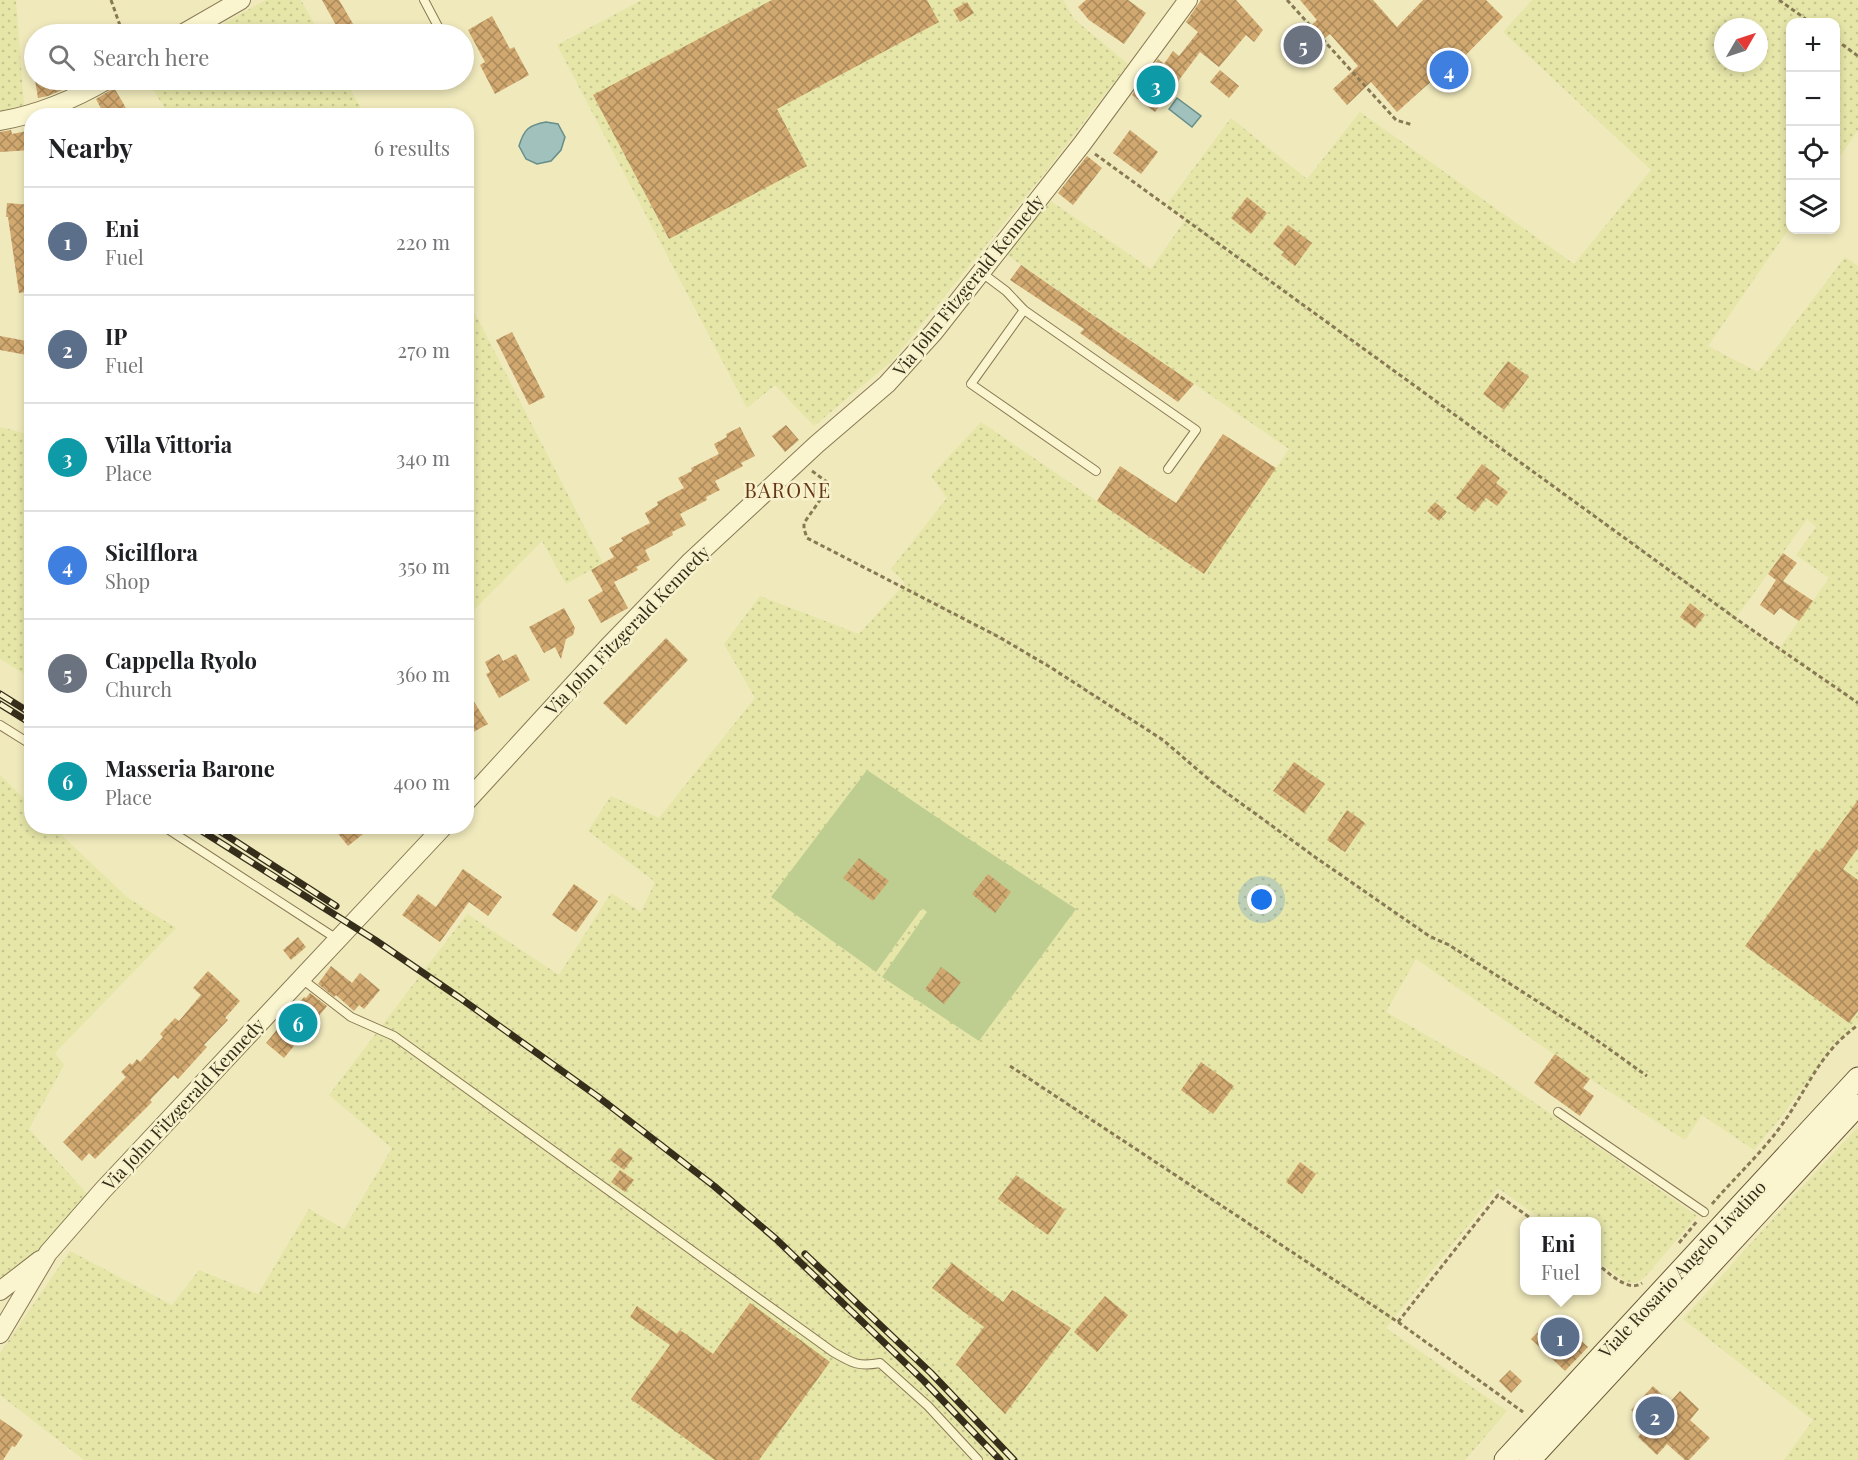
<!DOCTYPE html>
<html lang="en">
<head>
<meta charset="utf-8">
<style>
  body { margin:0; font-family:"Playfair Display",serif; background:#f6f6f6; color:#202124 }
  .controls { position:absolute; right:18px; top:18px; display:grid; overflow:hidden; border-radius:12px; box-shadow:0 3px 9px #0003 }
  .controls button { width:54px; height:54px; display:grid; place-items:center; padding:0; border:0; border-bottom:2px solid #e0e0e0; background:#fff; color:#202124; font:30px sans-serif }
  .compass { position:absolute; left:1714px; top:18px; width:54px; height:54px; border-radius:50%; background:#fff; box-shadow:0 3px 9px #0003; rotate:51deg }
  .you { position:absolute; left:1262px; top:900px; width:21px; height:21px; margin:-15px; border:4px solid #fff; border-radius:50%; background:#1a73e8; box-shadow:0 0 0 9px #1a73e833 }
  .badge { display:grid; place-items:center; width:39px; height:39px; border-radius:50%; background:#7c3aed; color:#fff; font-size:20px; font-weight:700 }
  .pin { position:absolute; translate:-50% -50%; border:3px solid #fff; box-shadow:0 2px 6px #0006 }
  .popup { position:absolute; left:1520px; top:1217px; width:81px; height:78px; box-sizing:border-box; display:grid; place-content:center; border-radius:12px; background:#fff; filter:drop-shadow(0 2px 4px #0005); font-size:20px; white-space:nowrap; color:#757577 }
  .popup b { font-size:22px; color:#202124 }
  .popup::after { content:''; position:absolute; left:50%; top:100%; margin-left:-12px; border:12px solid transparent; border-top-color:#fff }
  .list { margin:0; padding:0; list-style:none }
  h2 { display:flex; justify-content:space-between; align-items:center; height:78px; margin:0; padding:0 24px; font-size:26px }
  h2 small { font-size:20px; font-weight:400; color:#757577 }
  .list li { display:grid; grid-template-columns:39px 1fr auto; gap:18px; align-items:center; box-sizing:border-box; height:108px; padding:0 24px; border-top:2px solid #e0e0e0 }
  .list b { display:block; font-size:22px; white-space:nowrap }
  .list p { margin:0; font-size:20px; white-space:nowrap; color:#757577 }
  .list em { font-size:20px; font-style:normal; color:#757577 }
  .icon { flex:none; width:33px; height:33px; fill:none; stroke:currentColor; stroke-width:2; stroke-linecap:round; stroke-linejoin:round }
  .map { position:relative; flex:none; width:1858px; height:1460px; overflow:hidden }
  .search { position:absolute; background:#fff; box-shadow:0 3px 9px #0003; left:24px; top:24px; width:450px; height:66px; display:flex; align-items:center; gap:15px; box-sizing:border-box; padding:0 21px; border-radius:33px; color:#757577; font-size:22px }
  .panel { position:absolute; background:#fff; box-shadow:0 3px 9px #0003; left:24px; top:108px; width:450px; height:726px; border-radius:24px }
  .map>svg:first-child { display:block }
</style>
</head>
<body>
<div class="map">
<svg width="1858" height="1460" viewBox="0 0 1858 1460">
  <defs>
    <pattern id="farmland-dots" width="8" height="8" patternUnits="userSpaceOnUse" patternTransform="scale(1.5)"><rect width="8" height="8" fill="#e6e6a9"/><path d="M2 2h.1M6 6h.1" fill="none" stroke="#c6c691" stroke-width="1.8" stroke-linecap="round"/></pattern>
    <pattern id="building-cross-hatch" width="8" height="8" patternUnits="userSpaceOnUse" patternTransform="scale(1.5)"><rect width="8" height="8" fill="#d1a86f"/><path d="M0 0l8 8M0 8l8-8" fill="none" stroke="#aa895a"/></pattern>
  </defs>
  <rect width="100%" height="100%" fill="#f0e9bc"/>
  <g fill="url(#farmland-dots)" fill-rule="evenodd">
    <path d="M0,0H16L24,105L0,112Z"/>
    <path d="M266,0H301L320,34H204Z"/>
    <path d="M642,0H1063L1074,19L1128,64L1048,169L892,361L814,426L775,385L747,408L557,45Z"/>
    <path d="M1532,0H1858V130L1836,162V22H1790V227L1708,346L1758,372L1845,257L1858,266V1024L1835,1044L1781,1117L1754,1150L1702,1115L1685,1140L1590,1079L1416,959L1386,1012L1492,1073L1697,1216L1645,1277L1636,1283L1626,1282L1596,1260V1222L1544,1221L1498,1188L1386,1328L1507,1411L1465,1460H84L0,1395V1353L70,1251L172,1305L199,1270L258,1294L309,1209L344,1229L392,1148L329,1095L467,914L559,975L611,893L641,912L655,882L588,831L611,796L659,818L755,698L724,644L760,596L859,634L905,583L891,569L947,498L931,476L981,422L1204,574L1289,449L1007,255L1049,200L1151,269L1185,220L1167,204L1231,118L1307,179L1360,112L1574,264L1651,170L1503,32ZM1723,27H1759V63H1723ZM1807,519L1816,527L1796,555L1829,578L1779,649L1736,618Z"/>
    <path d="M147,80H345L365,115H169Z"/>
    <path d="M467,298L603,563L566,584L542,541L467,617Z"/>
    <path d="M0,427L31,435V678L0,659Z"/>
    <path d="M0,775L31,805L32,826L53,827L128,898L176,928L55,1053L64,1065L29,1129L88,1195L43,1247L0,1279Z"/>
    <path d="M1858,1127V1460H1784L1813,1420L1683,1319L1798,1191Z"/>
  </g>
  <path fill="#bdce90" d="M867,770L969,839L1076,909L979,1041L882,977L927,912L922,908L876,972L771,897Z"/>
  <g fill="#a0c1bc" stroke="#678e8b" stroke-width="1.5">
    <path d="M1177,98L1201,116L1192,127L1169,109Z"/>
    <path d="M546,122L558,124L565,137L561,150L551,161L537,164L526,159L519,146C524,129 529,125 546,122Z"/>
  </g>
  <g fill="url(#building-cross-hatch)">
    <path d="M322,0H339L359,34H341Z"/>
    <path d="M772,0H927L939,22L777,109L807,166L669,239L593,95Z"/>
    <path d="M1086,0H1128L1146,13L1124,44L1089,20L1078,7Z"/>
    <path d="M1201,0H1236L1263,30L1254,42L1246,35L1219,67L1200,52L1155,112L1132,95L1158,59L1164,64L1173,51L1179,56L1198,32L1186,22Z"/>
    <path d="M1300,0H1373L1397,27L1423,0H1486L1503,17L1457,64L1454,61L1397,112L1371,82L1347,105L1333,89L1358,66L1330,34L1314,47L1315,51L1311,59L1300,55L1290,44L1317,20Z"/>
    <path d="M967,2L974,13L960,22L953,10Z"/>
    <path d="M492,16L510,49L514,47L529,75L495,94L480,65L485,62L468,30Z"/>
    <path d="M1220,70L1239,86L1229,98L1210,82Z"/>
    <path d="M35,80H65L67,88L48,96L38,98Z"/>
    <path d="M114,88L122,101L130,116H105L96,99Z"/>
    <path d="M11,130L12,134L32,130V150L0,152V132Z"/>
    <path d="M1130,130L1158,152L1141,174L1113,153Z"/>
    <path d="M1087,156L1102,168L1073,205L1058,193Z"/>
    <path d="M1247,197L1267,213L1251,234L1231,218Z"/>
    <path d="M7,203L32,205V291L19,293L8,217H6Z"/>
    <path d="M1288,225L1312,243L1295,266L1281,255L1284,252L1273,244Z"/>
    <path d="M1021,265L1093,315L1194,384L1178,402L1080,333L1084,329L1010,280Z"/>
    <path d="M512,332L545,397L529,405L496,340Z"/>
    <path d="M0,336L32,342V356L0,350Z"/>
    <path d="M1508,361L1529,377L1504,410L1483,394Z"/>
    <path d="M786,425L799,440L785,452L772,436Z"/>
    <path d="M740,427L755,456L741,463L743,466L715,481L720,490L706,497L707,500L680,514L686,525L672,532L673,535L645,550L650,560L636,567L638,570L614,582L628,608L601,623L588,600L603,591L591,570L614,557L609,548L623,541L621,538L650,523L645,513L658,505L657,502L684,488L678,478L692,471L691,468L719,454L714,444L727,437L726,434Z"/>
    <path d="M1223,434L1276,468L1204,574L1097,501L1120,466L1176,503Z"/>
    <path d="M1482,464L1500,478L1496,483L1508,492L1497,506L1486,498L1475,512L1456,498Z"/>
    <path d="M1435,502L1447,512L1439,521L1427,511Z"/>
    <path d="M1783,553L1797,563L1783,581L1813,601L1799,621L1780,608L1774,615L1760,605L1776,580L1768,574Z"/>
    <path d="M1690,603L1705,615L1695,628L1680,617Z"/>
    <path d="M564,608L575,628L573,635L566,639L561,659L555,647L544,653L529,627Z"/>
    <path d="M666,638L688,660L626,725L603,703Z"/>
    <path d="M499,654L503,661L516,654L530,680L499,698L486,674L490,672L485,662Z"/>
    <path d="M466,689L488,724L466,736Z"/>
    <path d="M1294,762L1325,784L1304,813L1273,791Z"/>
    <path d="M1858,800V848L1843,869L1858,880V1011L1849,1023L1745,946L1816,849L1820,852Z"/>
    <path d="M1347,810L1365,823L1345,852L1327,840Z"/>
    <path d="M332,826H373L348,846Z"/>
    <path d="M859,858L889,881L873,901L843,878Z"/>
    <path d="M463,869L502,897L488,916L469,902L440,942L402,915L418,894L436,907Z"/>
    <path d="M988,874L1011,892L995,913L972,894Z"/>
    <path d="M574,884L598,901L576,932L552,915Z"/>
    <path d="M298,937L306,947L291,960L283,950Z"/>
    <path d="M331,966L352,983L360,973L380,990L364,1009L359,1005L354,1011L336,995L334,997L318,984Z"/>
    <path d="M941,967L961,982L944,1004L925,989Z"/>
    <path d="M208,971L240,1001L225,1018L228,1020L204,1045L207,1047L178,1079L174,1075L150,1100L152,1102L95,1159L89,1153L82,1161L63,1142L126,1077L121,1072L130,1063L132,1065L137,1059L140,1062L163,1037L160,1034L175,1018L179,1021L201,995L193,988Z"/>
    <path d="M310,993L327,1006L284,1058L266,1043L304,997L306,998Z"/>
    <path d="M1555,1054L1590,1079L1583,1088L1594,1096L1580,1116L1534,1083Z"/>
    <path d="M1201,1062L1234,1086L1213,1114L1181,1090Z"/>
    <path d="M619,1148L633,1158L624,1170L610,1160Z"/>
    <path d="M1300,1162L1316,1174L1302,1194L1286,1182Z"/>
    <path d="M620,1170L634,1180L625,1192L611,1182Z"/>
    <path d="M1016,1175L1065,1210L1048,1235L998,1199Z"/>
    <path d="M952,1263L1003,1302L1012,1290L1071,1328L1005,1414L956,1364L984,1327L932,1288Z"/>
    <path d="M1105,1296L1128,1315L1097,1352L1074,1332Z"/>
    <path d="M750,1303L830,1362L759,1460H715L631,1399L670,1345L630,1317L637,1306L677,1334L680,1330L713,1354Z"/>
    <path d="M1554,1316L1588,1347L1565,1371L1531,1339Z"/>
    <path d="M1510,1370L1522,1381L1511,1393L1499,1381Z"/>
    <path d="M1653,1386L1670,1402L1680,1391L1699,1409L1690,1420L1710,1438L1689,1460H1685L1667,1444L1657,1455L1638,1437L1648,1426L1631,1410Z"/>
    <path d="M0,1419L23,1435L15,1447L12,1446L3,1460H0Z"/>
  </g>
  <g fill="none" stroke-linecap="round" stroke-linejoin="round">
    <defs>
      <g id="service">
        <path d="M424,0L442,34"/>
        <path d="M982,273L1006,291L1024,310L1196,430L1168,469"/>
        <path d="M1024,310L971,384L1096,471"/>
        <path d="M0,725L32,745"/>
        <path d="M163,826L337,939"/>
        <path d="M302,979L351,1017L394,1036L833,1352C852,1363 858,1367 880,1363L928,1406L978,1460"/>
        <path d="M1558,1112L1704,1212"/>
      </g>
      <g id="tertiary">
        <path d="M182,34L241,0"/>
        <path d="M0,121C39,114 73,100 107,80"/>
        <path d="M466,802L607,648L691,561L817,444L887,384L934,332L1082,144L1188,0"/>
        <path d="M0,1291L40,1260"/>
        <path d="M0,1334L48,1253L103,1190L444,826"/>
      </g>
      <g id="secondary">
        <path d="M1505,1460L1858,1078"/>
        <path d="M1530,1460L1858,1105"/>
      </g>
    </defs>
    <use href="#service" stroke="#887955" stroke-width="10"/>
    <use href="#tertiary" stroke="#887955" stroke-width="20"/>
    <use href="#secondary" stroke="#6a5938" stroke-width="23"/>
    <g stroke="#887955" stroke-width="3" stroke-dasharray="4.5 3" stroke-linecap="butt">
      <path d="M111,0L123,34"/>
      <path d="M1287,0L1396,120L1413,125"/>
      <path d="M1779,0L1810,22"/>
      <path d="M1836,40L1858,56"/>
      <path d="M1095,154L1735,618L1858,703"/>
      <path d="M812,471L827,482V490L804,523V529L807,538L999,637L1050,667L1163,740L1213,783L1315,857L1429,936L1449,945L1584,1031L1647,1076"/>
      <path d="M1010,1066L1398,1322L1523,1412"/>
      <path d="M1712,1204C1737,1175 1767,1148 1788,1116C1811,1081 1822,1051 1858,1025"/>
      <path d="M1679,1243L1698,1220"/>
      <path d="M1596,1263C1608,1272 1628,1293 1642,1283"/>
      <path d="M1398,1322L1498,1195L1536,1222"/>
    </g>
    <use href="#service" stroke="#fbf5cf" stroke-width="8"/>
    <use href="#tertiary" stroke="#fbf5cf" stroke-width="18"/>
    <use href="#secondary" stroke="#fbf5cf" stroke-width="21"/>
    <defs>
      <g id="rail">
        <path d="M0,694L32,714"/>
        <path d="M0,704L32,724"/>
        <path d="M194,826L375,940L460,998L597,1096L714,1186L776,1239L924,1381L1000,1460"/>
        <path d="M212,826L336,906"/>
        <path d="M805,1254L931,1373L1014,1460"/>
      </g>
    </defs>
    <use href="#rail" stroke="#362d1a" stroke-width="7"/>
    <use href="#rail" stroke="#f7f2cc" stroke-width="4.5" stroke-dasharray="14" stroke-linecap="butt"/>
  </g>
  <g text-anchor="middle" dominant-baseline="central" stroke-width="5" stroke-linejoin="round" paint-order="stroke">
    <g font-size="18" fill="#362d1a" stroke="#f7f2cc">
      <text transform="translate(968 285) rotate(-51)">Via John Fitzgerald Kennedy</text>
      <text transform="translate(627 630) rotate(-46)">Via John Fitzgerald Kennedy</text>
      <text transform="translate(183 1104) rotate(-47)">Via John Fitzgerald Kennedy</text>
      <text transform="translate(1682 1269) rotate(-47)">Viale Rosario Angelo Livatino</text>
    </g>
    <g font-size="20" letter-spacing="1.5" fill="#653517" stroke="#f7f2cc">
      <text x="788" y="489">BARONE</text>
    </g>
  </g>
</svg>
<div class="controls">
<button>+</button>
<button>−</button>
<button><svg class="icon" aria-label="locate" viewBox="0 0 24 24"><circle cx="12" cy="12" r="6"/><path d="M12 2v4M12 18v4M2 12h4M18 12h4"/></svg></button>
<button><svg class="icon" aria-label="layers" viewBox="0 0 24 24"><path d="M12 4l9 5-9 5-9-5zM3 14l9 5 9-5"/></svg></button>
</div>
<svg class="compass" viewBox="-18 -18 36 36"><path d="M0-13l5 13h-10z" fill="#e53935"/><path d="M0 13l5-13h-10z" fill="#757577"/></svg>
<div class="you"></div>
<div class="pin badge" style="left:1560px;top:1337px;background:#5c6f8a">1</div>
<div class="popup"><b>Eni</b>Fuel</div>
<div class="pin badge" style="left:1655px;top:1416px;background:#5c6f8a">2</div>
<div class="pin badge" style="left:1156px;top:85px;background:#0f9aa8">3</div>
<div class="pin badge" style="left:1449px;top:70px;background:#3f7fe0">4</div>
<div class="pin badge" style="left:1303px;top:45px;background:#6b7280">5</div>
<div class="pin badge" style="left:298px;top:1023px;background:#0f9aa8">6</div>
<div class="search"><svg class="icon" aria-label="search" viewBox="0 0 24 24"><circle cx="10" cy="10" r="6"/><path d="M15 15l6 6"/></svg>Search here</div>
<section class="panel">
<h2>Nearby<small>6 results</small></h2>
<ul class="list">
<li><span class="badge" style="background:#5c6f8a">1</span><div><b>Eni</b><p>Fuel</p></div><em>220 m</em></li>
<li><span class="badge" style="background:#5c6f8a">2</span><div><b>IP</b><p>Fuel</p></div><em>270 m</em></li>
<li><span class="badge" style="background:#0f9aa8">3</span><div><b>Villa Vittoria</b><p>Place</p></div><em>340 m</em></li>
<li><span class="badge" style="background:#3f7fe0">4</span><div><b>Sicilflora</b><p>Shop</p></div><em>350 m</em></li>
<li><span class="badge" style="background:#6b7280">5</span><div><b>Cappella Ryolo</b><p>Church</p></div><em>360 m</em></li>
<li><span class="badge" style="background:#0f9aa8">6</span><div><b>Masseria Barone</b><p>Place</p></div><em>400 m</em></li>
</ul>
</section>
</div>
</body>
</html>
